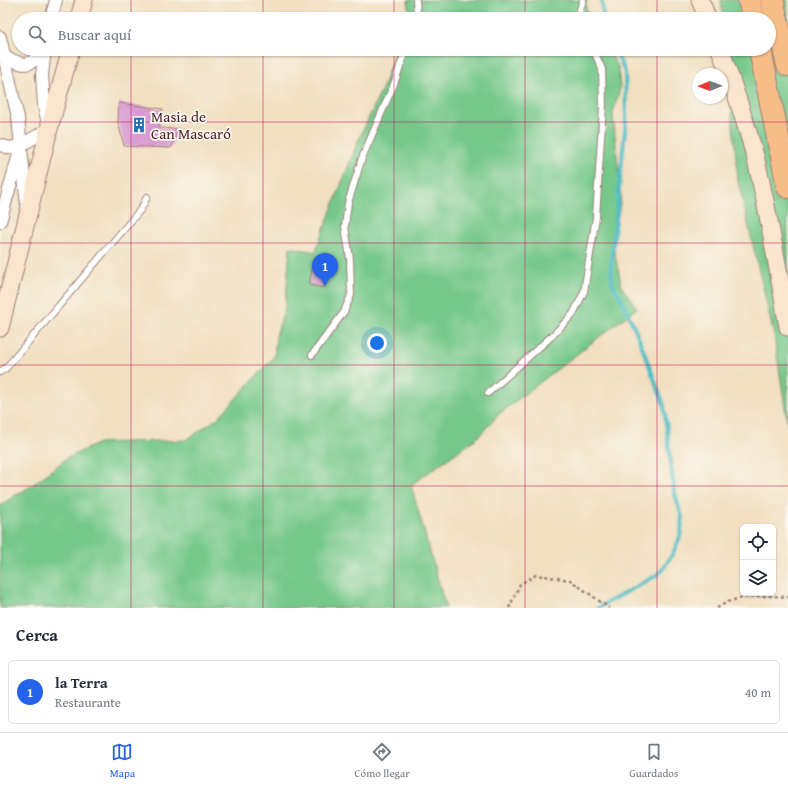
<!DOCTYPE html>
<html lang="es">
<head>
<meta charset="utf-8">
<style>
  body { margin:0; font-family:"Gentium Book Plus",serif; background:#f6f6f7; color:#1f2937 }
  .controls { position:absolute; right:12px; bottom:12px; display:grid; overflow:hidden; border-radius:6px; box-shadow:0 1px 3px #0004 }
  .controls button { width:36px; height:36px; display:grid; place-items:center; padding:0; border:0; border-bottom:1px solid #e0e1e3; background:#fff; color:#1f2937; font:20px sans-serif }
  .compass { position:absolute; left:692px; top:68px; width:36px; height:36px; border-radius:50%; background:#fff; box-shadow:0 1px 3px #0004; rotate:269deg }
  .you { position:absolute; left:377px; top:343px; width:14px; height:14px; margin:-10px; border:3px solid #fff; border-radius:50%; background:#1a73e8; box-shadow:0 0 0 6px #1a73e833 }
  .badge { display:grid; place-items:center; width:26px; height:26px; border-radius:50%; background:#2563eb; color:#fff; font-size:13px; font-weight:700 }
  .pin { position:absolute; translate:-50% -33px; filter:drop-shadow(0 1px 2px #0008) }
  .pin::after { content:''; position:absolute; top:21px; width:14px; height:12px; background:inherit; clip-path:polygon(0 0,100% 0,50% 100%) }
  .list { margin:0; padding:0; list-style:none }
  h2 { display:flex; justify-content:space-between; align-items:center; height:52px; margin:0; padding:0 16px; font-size:17px }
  h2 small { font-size:13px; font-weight:400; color:#747a83 }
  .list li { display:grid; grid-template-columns:26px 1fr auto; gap:12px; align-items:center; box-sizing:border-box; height:64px; margin:0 8px 8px; padding:0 8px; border:1px solid #e0e1e3; border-radius:6px }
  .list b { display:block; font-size:15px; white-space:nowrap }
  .list p { margin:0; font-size:13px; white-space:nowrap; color:#747a83 }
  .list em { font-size:13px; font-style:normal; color:#747a83 }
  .icon { flex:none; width:22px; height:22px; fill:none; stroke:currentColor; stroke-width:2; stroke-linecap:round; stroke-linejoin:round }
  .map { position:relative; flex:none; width:788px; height:608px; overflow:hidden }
  .search { position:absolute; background:#fff; box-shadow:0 1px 3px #0004; left:12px; right:12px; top:12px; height:44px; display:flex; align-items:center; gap:10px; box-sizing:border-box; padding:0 14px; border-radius:22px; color:#747a83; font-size:15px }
  .sheet { height:124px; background:#fff }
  nav { display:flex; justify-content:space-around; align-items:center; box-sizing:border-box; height:56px; border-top:1px solid #e0e1e3; background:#fff; font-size:11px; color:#747a83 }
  nav a { display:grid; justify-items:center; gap:2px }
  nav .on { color:#2563eb }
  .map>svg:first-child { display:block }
</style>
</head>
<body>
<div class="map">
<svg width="788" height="608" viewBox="0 0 788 608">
  <rect width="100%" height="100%" fill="#fbf7ec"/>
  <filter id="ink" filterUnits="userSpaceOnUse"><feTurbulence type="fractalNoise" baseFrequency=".025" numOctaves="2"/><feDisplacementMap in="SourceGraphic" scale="8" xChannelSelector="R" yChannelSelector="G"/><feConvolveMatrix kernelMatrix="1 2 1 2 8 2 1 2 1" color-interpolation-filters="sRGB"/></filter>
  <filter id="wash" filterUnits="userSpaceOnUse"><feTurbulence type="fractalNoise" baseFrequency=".012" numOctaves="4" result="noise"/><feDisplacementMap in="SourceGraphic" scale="16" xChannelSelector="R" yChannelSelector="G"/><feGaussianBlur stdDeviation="0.9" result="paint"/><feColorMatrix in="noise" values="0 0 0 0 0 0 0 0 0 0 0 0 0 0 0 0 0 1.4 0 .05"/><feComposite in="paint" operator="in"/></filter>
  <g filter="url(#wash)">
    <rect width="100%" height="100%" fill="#f1dfc0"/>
    <g fill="#75c88a" stroke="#60745a">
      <path d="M408,0H587L586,9L592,19H406L409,11Z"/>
      <path d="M721,0H788V427L774,335L738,181L726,49H769V19H723Z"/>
      <path d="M396,49H608L618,67L620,88L613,114L621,197L613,246L622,287L637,308L499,414L478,437L411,485L446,608H0V505L31,486L67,458L99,443L186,440L218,418L274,357L276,336L285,308L290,247L315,252L358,141L383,87Z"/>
    </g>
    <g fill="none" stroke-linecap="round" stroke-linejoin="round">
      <g stroke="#4fbdc7" stroke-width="4">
        <path d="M602,0L603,19"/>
        <path d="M598,608L657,575L664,568L673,553L678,542L681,533L682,517L674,491L664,405L636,331L620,296L615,289L612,282L611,266L626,121L625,72L615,49"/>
      </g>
    </g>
    <g id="blocks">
      <g fill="#d897d2">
        <path d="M119,103L163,109L159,128L178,129L171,148L124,146L118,122Z"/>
        <path d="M314,260L329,263L324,288L309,285Z"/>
      </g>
    </g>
  </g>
  <g filter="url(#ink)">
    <use href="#blocks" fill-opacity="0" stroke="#9e7f76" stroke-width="1"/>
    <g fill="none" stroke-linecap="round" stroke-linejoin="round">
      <defs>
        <g id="lane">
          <path d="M415,19L417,13L416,0"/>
          <path d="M581,19L579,12L583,0"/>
          <path d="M312,355L344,312L351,295L350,259L345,226L348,203L362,158L394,84L406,49"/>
          <path d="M0,372L6,368L141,209L147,197"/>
          <path d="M488,393L553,335L573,314L584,292L596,217L603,106L602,69L593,49"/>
        </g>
        <g id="street">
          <path d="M51,19L56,0"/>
          <path d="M0,37L18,118L27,207"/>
          <path d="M4,57C22,64 31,71 41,49"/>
          <path d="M0,145L10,148L21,145L49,129L44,105L42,75L45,49"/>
          <path d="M0,222L19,154"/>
        </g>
        <g id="secondary">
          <path d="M700,0L708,19"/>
          <path d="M79,19L84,0"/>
          <path d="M720,49C733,84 745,120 755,156C769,212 778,270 788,327"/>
          <path d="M0,328L49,129L71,49"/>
        </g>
        <g id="highway">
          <path d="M749,0L754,19"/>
          <path d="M772,0L788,65"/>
          <path d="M760,49L788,187"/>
        </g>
      </defs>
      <use href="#lane" stroke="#9e7f76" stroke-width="8"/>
      <use href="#street" stroke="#9e7f76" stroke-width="14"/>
      <use href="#secondary" stroke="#9e7f76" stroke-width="19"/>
      <use href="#highway" stroke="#9e7f76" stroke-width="24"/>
      <g stroke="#9e7f76" stroke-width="2.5" stroke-dasharray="3 3" stroke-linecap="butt">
        <path d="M509,608L520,584L536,575L570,580L609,608"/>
        <path d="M717,608C721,606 726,602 731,601C749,594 769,596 788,597"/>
      </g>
      <use href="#lane" stroke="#fff" stroke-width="6"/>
      <use href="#street" stroke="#fff" stroke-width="12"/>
      <use href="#secondary" stroke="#fce5cf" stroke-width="17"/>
      <use href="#highway" stroke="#f7bd88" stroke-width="22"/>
    </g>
  </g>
  <path fill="none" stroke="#c2185b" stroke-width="1" stroke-opacity="0.55" d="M131,0V19M263,0V19M394,0V19M525,0V19M657,0V19M131,49V608M263,49V608M394,49V608M525,49V608M657,49V608M0,122H788M0,243H788M0,365H788M0,486H788"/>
  <defs>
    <symbol id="building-bare" viewBox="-9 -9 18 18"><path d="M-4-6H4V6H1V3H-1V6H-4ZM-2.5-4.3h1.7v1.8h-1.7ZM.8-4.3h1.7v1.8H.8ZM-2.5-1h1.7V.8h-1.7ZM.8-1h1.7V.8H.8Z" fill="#1f6fb2" stroke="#fbf7ec" stroke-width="2.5" paint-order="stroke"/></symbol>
  </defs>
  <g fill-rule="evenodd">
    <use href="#building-bare" x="128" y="114" width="22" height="22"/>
  </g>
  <g text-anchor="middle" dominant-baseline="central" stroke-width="3.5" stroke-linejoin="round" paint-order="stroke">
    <g font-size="15" fill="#4a1f2b" stroke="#fbf7ec" text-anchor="start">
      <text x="151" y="116">Masia de<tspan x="151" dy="17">Can Mascaró</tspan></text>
    </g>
  </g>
</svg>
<div class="controls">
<button><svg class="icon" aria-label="locate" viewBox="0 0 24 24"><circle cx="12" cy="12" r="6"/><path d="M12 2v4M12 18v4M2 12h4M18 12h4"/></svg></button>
<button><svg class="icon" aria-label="layers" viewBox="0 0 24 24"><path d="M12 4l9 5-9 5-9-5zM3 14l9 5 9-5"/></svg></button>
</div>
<svg class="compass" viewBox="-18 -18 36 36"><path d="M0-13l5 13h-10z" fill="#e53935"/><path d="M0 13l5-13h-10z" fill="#747a83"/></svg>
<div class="you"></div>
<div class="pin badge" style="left:325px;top:286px">1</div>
<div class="search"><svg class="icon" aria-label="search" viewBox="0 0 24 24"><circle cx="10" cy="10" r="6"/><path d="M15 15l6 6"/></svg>Buscar aquí</div>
</div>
<section class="sheet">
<h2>Cerca<small></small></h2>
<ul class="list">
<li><span class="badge">1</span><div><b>la Terra</b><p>Restaurante</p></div><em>40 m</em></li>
</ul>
</section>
<nav>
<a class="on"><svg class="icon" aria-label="map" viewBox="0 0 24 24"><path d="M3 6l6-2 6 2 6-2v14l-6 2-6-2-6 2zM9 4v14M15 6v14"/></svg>Mapa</a>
<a><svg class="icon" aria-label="directions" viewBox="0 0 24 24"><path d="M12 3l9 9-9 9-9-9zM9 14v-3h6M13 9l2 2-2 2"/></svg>Cómo llegar</a>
<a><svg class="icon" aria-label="saved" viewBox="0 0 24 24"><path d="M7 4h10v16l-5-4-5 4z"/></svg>Guardados</a>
</nav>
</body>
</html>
